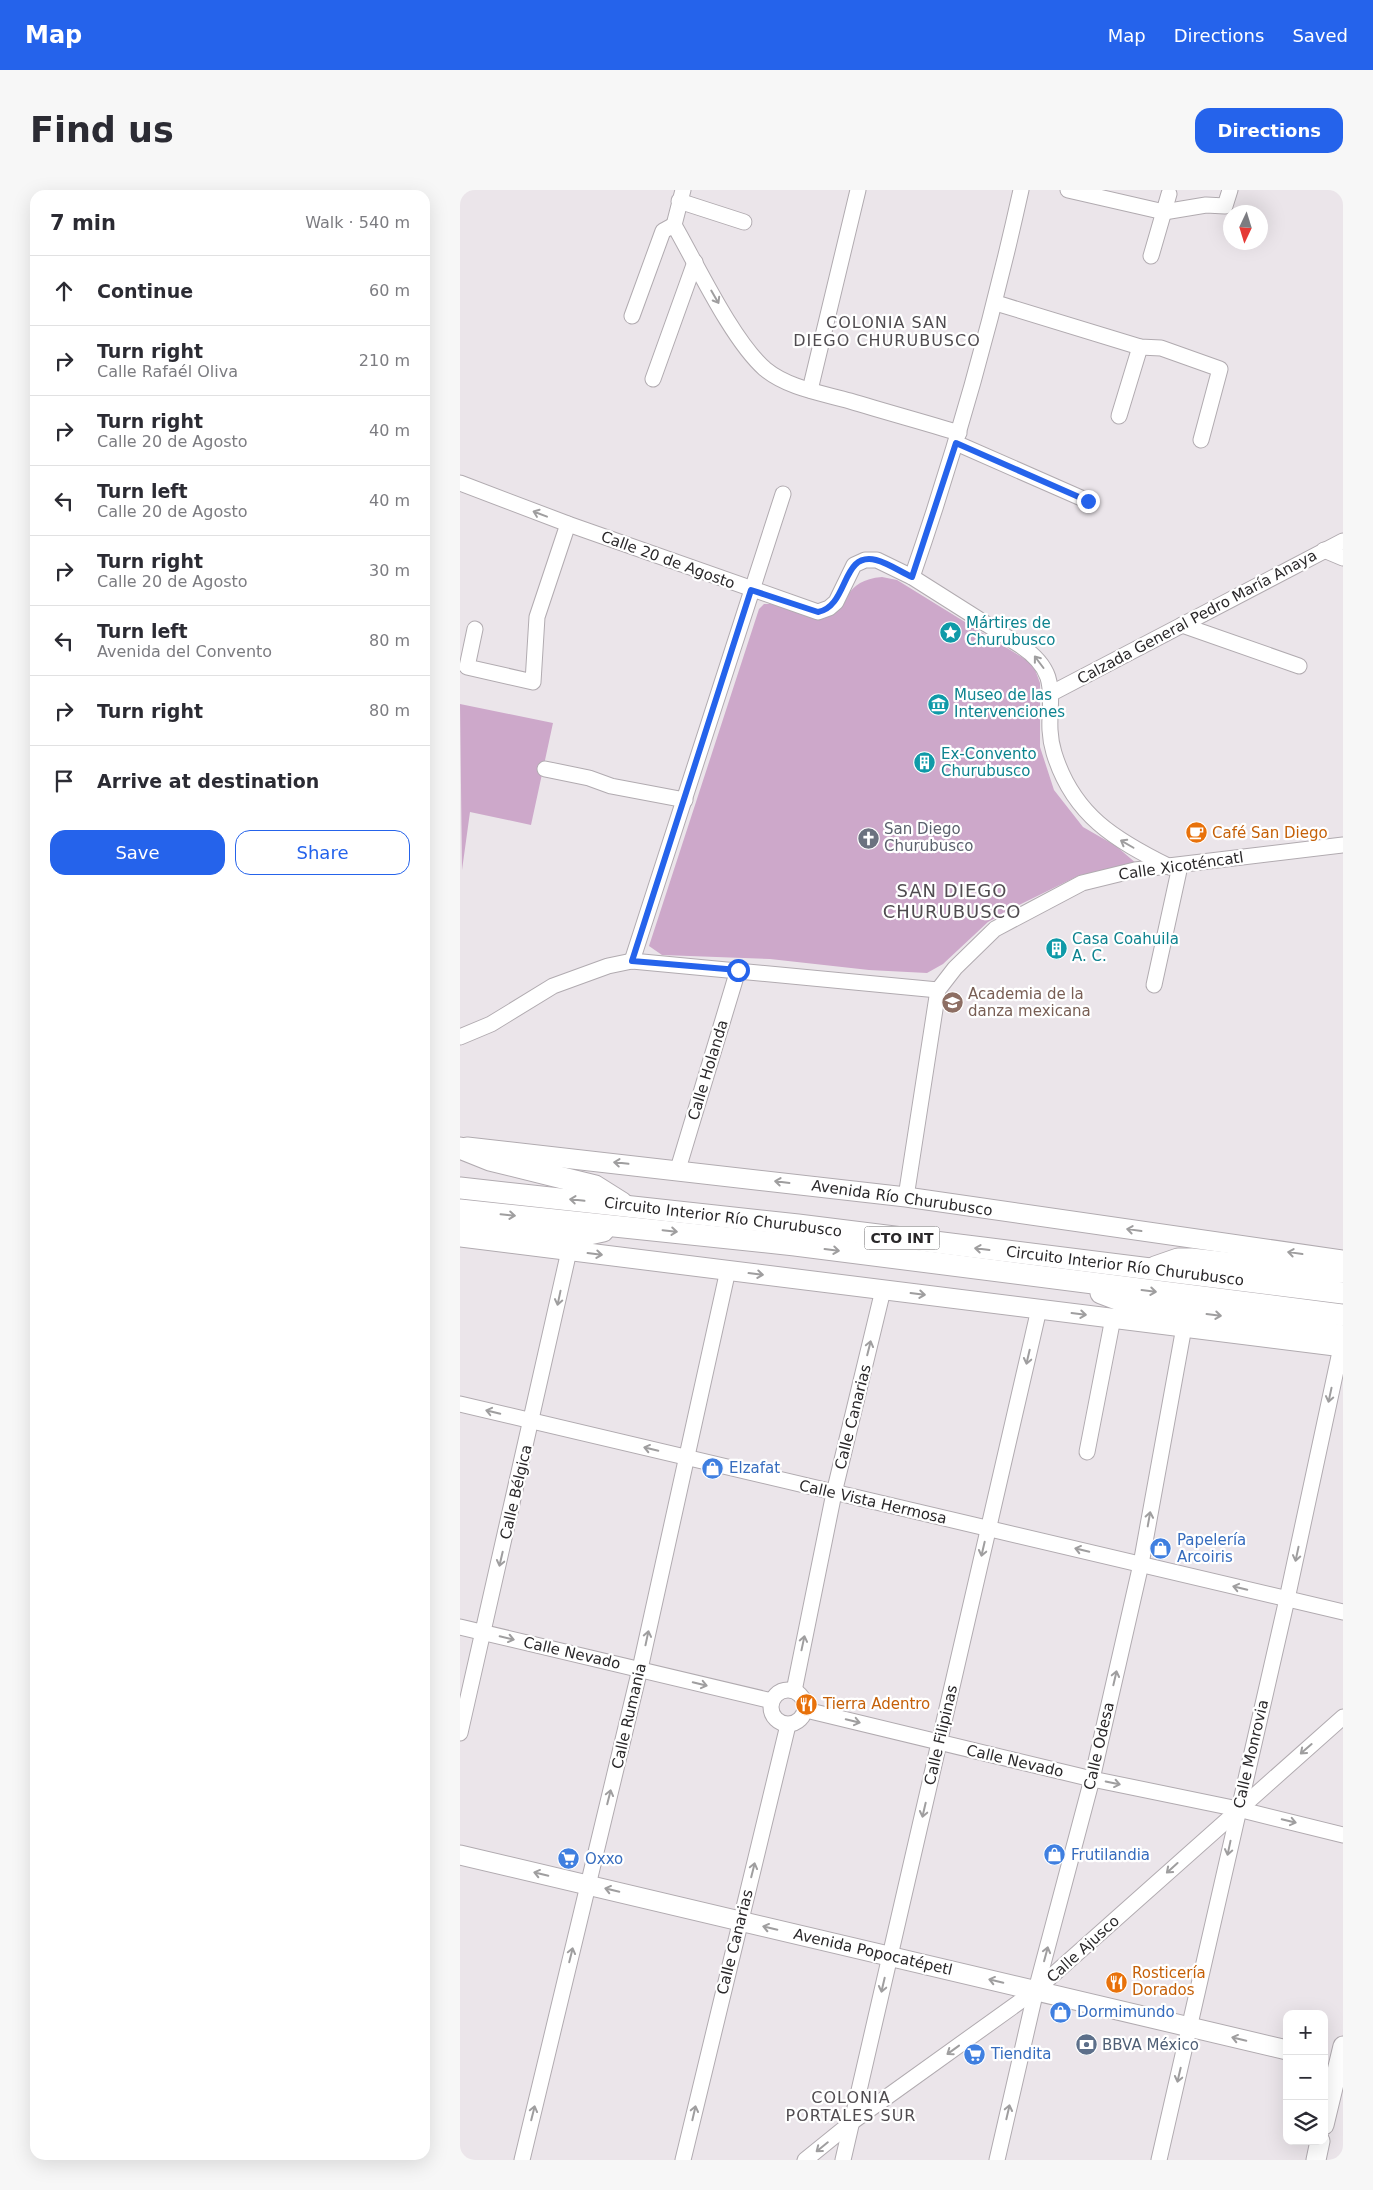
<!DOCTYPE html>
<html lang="en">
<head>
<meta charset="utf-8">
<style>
  body { margin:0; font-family:"DejaVu Sans",sans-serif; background:#f7f7f7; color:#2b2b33 }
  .controls { position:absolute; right:15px; bottom:15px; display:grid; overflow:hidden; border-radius:10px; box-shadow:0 5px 20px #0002 }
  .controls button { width:45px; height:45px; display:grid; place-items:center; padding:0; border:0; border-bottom:1px solid #e1e1e2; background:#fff; color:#2b2b33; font:25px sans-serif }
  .compass { position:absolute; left:763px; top:15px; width:45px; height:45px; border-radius:50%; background:#fff; box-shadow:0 5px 20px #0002; rotate:184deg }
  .stop { position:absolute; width:15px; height:15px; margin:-11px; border:4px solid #2563eb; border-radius:50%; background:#fff }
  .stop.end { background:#2563eb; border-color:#fff; box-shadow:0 1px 5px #0008 }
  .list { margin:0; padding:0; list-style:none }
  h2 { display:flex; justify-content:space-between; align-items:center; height:65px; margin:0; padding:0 20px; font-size:21px }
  h2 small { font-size:16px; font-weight:400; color:#7c7c81 }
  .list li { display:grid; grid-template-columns:32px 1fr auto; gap:15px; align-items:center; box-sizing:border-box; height:70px; padding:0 20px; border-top:1px solid #e1e1e2 }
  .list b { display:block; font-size:19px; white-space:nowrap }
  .list p { margin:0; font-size:16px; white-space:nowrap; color:#7c7c81 }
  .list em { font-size:16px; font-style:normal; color:#7c7c81 }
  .actions { display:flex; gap:10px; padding:15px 20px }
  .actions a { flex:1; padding:11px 0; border:1px solid #2563eb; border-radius:15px; text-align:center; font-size:18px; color:#2563eb }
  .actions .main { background:#2563eb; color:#fff }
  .icon { flex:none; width:28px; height:28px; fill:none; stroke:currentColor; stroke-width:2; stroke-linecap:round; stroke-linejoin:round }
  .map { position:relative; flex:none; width:883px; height:1970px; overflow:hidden; border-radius:15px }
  header { display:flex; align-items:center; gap:30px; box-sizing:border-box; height:70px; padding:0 25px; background:#2563eb; color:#fff }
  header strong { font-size:24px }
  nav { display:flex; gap:28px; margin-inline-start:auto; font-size:18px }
  .intro { display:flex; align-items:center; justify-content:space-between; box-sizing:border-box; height:120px; padding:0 30px }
  h1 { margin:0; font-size:35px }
  .button { padding:12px 22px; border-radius:15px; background:#2563eb; color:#fff; font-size:18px; font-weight:700 }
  main { display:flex; gap:30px; padding:0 30px }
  aside { flex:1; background:#fff; border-radius:15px; box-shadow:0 5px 20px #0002 }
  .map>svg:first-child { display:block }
</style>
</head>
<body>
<header>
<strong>Map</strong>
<nav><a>Map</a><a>Directions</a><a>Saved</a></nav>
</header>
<div class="intro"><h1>Find us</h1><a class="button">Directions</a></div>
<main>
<aside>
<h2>7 min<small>Walk · 540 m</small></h2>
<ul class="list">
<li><svg class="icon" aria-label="ahead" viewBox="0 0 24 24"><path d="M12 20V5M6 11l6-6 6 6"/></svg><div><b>Continue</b></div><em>60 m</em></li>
<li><svg class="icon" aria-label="right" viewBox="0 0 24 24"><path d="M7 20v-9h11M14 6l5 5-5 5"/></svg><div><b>Turn right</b><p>Calle Rafaél Oliva</p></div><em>210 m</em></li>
<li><svg class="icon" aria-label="right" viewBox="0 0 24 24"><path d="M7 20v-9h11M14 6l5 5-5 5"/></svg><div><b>Turn right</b><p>Calle 20 de Agosto</p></div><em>40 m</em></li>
<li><svg class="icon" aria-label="left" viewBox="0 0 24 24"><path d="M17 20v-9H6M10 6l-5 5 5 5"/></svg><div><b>Turn left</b><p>Calle 20 de Agosto</p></div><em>40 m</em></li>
<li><svg class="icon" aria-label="right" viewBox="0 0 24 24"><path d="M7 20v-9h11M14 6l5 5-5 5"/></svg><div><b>Turn right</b><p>Calle 20 de Agosto</p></div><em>30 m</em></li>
<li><svg class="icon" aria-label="left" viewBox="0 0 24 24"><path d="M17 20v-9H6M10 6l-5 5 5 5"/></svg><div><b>Turn left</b><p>Avenida del Convento</p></div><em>80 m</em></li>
<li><svg class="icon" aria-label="right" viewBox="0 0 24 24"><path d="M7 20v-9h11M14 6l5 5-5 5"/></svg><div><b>Turn right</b></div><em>80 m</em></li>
<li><svg class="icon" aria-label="arrive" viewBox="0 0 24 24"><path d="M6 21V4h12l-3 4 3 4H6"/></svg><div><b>Arrive at destination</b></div></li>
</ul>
<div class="actions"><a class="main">Save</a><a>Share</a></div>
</aside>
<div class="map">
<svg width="883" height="1970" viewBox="0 0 883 1970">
  <rect width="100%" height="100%" fill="#ebe5ea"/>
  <g fill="#cda8ca">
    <path d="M422,387L437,390L573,474L580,493V557L594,600L623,637L656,656L677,674L678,678L620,685L559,715L528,732L483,774L467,783L409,780L310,769L202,765L189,756L299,419L304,414H311L363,429C390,416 383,390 422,387Z"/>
    <path d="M0,514L93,533L71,635L10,622L2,680Z"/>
  </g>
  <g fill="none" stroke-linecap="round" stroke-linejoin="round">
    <defs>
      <g id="minor">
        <path d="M223,0L214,35C237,75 272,150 305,179C328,198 362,203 390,211C426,222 463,232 499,243"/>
        <path d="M608,0L704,22L746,15L765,16L770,0"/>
        <path d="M219,11L284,32"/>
        <path d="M691,66L709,4"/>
        <path d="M536,113L680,157L701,158L760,179L741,250"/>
        <path d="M172,126L203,41L214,35"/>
        <path d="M193,189L235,72"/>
        <path d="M350,200L398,0"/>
        <path d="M659,226L680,157"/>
        <path d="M496,253L628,311"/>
        <path d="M0,293L108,334L358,422L369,418L376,412L394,375L405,370H417L452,387L561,456C610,489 580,518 594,563C613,625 655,650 710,677"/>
        <path d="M864,360L883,368"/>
        <path d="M452,387C496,260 532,131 561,0"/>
        <path d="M722,435L839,476"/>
        <path d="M15,439L7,477L73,492L77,427L108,334"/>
        <path d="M592,503L883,351"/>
        <path d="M85,579L129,588L151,596L225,610"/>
        <path d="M172,771L323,304"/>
        <path d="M694,795L720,676"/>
        <path d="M0,847L31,834L93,796L148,776L172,771L478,800"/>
        <path d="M218,979L278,780"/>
        <path d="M446,1007L478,800L495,778L535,739L622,693L675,680L883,655"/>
        <path d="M0,1214L883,1422"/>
        <path d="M627,1262L653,1128"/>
        <path d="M0,1437L312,1511"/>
        <circle cx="328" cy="1517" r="17"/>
        <path d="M334,1501L374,1303L423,1100"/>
        <path d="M346,1520L632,1589L778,1619L883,1645"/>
        <path d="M0,1543L109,1061"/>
        <path d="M62,1970L180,1479L268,1080"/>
        <path d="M223,1970L328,1535"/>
        <path d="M345,1970L392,1932L576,1800L883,1527"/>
        <path d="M383,1970L579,1119"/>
        <path d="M537,1970L576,1800L632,1589L681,1374L724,1137"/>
        <path d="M699,1970L827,1409L881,1157"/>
      </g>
      <g id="major">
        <path d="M7,957L446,1007L883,1070"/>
        <path d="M0,1047L883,1157"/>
        <path d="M0,1665L827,1860"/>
        <path d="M864,1935L883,1856"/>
        <path d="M856,1970L860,1951"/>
      </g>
      <g id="highway">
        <path d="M0,958L30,970L135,996L162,1013"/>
        <path d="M0,998L338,1035L883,1103"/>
        <path d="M0,1020L335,1055L883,1125"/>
        <path d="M0,1036L111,1048L143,1041"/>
        <path d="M695,1077L718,1069H731L858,1083L883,1082"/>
        <path d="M641,1103L670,1114L780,1128L883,1146"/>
      </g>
    </defs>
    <use href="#minor" stroke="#b1abb0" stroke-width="17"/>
    <use href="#major" stroke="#b1abb0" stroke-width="21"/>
    <use href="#highway" stroke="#b1abb0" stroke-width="23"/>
    <use href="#minor" stroke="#fff" stroke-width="15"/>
    <use href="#major" stroke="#fff" stroke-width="19"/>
    <use href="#highway" stroke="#fff" stroke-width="21"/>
  </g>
  <defs><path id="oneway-shaft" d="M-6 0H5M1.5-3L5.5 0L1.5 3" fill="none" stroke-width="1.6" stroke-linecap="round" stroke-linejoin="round" transform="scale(1.25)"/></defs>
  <g stroke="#9f9e9f">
    <use href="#oneway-shaft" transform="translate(255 107) rotate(60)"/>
    <use href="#oneway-shaft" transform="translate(80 324) rotate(-159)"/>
    <use href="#oneway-shaft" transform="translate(579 472) rotate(-127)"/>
    <use href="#oneway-shaft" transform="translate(667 654) rotate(-150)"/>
    <use href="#oneway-shaft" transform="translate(161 973) rotate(-174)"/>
    <use href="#oneway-shaft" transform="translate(322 992) rotate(-173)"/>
    <use href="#oneway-shaft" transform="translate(117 1010) rotate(-174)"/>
    <use href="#oneway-shaft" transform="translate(48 1025) rotate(6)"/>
    <use href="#oneway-shaft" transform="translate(674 1040) rotate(-172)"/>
    <use href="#oneway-shaft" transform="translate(210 1041) rotate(6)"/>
    <use href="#oneway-shaft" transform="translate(522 1059) rotate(-173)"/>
    <use href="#oneway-shaft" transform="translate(372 1060) rotate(7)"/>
    <use href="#oneway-shaft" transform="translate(835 1063) rotate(-172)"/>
    <use href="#oneway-shaft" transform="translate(135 1064) rotate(7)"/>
    <use href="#oneway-shaft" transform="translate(296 1084) rotate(7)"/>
    <use href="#oneway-shaft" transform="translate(689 1101) rotate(7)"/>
    <use href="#oneway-shaft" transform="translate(458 1104) rotate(7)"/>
    <use href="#oneway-shaft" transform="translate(99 1108) rotate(102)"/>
    <use href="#oneway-shaft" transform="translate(619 1124) rotate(7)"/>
    <use href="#oneway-shaft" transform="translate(754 1125) rotate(7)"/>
    <use href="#oneway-shaft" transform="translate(409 1158) rotate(-76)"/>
    <use href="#oneway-shaft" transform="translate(568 1167) rotate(103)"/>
    <use href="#oneway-shaft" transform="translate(870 1205) rotate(102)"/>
    <use href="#oneway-shaft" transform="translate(33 1222) rotate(-166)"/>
    <use href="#oneway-shaft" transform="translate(191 1259) rotate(-167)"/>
    <use href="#oneway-shaft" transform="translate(689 1329) rotate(-80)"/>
    <use href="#oneway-shaft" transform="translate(523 1359) rotate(103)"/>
    <use href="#oneway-shaft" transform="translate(622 1360) rotate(-167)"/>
    <use href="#oneway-shaft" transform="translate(837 1364) rotate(102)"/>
    <use href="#oneway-shaft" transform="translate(41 1369) rotate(103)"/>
    <use href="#oneway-shaft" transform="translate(780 1398) rotate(-166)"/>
    <use href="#oneway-shaft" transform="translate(47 1448) rotate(13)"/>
    <use href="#oneway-shaft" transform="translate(187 1448) rotate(-78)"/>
    <use href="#oneway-shaft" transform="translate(343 1453) rotate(-78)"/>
    <use href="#oneway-shaft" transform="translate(655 1488) rotate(-77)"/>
    <use href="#oneway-shaft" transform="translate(240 1494) rotate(14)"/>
    <use href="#oneway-shaft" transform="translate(393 1531) rotate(14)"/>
    <use href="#oneway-shaft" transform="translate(846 1559) rotate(139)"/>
    <use href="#oneway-shaft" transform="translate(653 1593) rotate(12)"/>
    <use href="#oneway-shaft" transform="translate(149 1607) rotate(-76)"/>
    <use href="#oneway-shaft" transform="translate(464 1620) rotate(103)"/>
    <use href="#oneway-shaft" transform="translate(829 1631) rotate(14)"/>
    <use href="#oneway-shaft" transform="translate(769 1658) rotate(102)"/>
    <use href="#oneway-shaft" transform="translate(712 1678) rotate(138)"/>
    <use href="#oneway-shaft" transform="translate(293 1680) rotate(-76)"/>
    <use href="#oneway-shaft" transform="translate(81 1684) rotate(-167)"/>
    <use href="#oneway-shaft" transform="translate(152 1700) rotate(-167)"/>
    <use href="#oneway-shaft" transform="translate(310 1738) rotate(-167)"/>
    <use href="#oneway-shaft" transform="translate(586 1764) rotate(-75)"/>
    <use href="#oneway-shaft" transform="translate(111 1765) rotate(-76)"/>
    <use href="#oneway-shaft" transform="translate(536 1791) rotate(-167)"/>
    <use href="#oneway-shaft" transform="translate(423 1795) rotate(103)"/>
    <use href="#oneway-shaft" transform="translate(779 1849) rotate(-167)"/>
    <use href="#oneway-shaft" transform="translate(493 1860) rotate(144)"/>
    <use href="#oneway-shaft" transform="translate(719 1885) rotate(103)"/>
    <use href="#oneway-shaft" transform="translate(548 1922) rotate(-77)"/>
    <use href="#oneway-shaft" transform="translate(73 1923) rotate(-76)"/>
    <use href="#oneway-shaft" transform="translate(234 1923) rotate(-77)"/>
    <use href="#oneway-shaft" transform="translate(362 1957) rotate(141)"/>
  </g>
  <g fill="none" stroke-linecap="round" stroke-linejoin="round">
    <path stroke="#2563eb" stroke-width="6" d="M278,780L172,771L291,400L358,422C389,416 381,361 416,370C428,373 441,382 452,387L496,253L628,311"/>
  </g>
  <defs>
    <symbol id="sight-disc" viewBox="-11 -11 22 22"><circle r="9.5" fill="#0f9aa8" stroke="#fff"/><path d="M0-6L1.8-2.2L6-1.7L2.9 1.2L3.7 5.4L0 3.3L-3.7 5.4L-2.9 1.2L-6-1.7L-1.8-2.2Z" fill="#fff"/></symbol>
    <symbol id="museum-disc" viewBox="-11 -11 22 22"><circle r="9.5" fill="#0f9aa8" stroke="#fff"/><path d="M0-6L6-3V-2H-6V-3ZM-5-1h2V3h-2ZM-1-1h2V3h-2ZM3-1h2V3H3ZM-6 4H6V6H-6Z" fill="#fff"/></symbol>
    <symbol id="building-disc" viewBox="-11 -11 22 22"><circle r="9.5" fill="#0f9aa8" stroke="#fff"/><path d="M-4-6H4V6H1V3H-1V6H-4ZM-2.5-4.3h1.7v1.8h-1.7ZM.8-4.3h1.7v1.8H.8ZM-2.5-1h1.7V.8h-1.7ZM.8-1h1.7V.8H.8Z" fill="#fff"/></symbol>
    <symbol id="cafe-disc" viewBox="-11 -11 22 22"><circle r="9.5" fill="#e8710a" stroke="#fff"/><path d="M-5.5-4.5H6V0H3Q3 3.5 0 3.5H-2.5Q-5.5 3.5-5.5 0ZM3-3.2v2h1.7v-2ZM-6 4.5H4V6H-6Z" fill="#fff"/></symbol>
    <symbol id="church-disc" viewBox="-11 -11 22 22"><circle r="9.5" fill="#6b7280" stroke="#fff"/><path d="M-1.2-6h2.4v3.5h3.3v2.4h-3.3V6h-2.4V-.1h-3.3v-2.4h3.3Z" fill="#fff"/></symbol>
    <symbol id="university-disc" viewBox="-11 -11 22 22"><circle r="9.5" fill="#8d6e63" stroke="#fff"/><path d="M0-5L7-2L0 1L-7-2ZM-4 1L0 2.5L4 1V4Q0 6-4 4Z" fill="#fff"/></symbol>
    <symbol id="shop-disc" viewBox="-11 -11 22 22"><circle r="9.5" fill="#3f7fe0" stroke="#fff"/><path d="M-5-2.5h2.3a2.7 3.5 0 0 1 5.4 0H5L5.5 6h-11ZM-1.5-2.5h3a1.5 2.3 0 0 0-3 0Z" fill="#fff"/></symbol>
    <symbol id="restaurant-disc" viewBox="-11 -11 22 22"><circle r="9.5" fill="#e8710a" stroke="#fff"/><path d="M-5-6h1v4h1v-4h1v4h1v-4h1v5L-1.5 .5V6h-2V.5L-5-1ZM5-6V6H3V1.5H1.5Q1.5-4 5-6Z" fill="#fff"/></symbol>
    <symbol id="supermarket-disc" viewBox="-11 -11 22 22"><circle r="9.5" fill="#3f7fe0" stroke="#fff"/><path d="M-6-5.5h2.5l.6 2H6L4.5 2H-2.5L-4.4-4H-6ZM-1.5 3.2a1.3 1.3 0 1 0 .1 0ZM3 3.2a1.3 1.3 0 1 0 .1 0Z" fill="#fff"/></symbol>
    <symbol id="bank-disc" viewBox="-11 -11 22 22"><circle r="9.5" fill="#5c6f8a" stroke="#fff"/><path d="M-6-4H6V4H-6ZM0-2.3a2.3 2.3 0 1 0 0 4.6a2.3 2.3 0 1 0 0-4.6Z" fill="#fff"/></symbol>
  </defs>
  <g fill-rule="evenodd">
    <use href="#sight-disc" x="478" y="430" width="25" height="25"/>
    <use href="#museum-disc" x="466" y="502" width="25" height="25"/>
    <use href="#building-disc" x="452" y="560" width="25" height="25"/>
    <use href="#cafe-disc" x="724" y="630" width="25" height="25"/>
    <use href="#church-disc" x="396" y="636" width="25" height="25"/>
    <use href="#building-disc" x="584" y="746" width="25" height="25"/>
    <use href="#university-disc" x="480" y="800" width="25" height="25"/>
    <use href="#shop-disc" x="240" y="1266" width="25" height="25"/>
    <use href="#shop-disc" x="688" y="1346" width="25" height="25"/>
    <use href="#restaurant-disc" x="334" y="1502" width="25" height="25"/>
    <use href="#shop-disc" x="582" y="1652" width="25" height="25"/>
    <use href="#supermarket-disc" x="96" y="1656" width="25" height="25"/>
    <use href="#restaurant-disc" x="644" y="1780" width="25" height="25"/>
    <use href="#shop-disc" x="588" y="1810" width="25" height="25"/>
    <use href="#bank-disc" x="614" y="1842" width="25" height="25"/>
    <use href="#supermarket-disc" x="502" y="1852" width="25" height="25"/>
  </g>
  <g text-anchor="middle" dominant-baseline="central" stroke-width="4.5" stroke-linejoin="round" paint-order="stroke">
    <rect fill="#fff" stroke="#6a686a" stroke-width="1" x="404.5" y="1036.5" width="75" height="23" rx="4"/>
    <g font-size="14" font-weight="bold" fill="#2a282a">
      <text x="442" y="1048">CTO INT</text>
    </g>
    <g font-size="15" fill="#2a282a" stroke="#fff">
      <text transform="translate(208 370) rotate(20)">Calle 20 de Agosto</text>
      <text transform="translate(737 427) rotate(-28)">Calzada General Pedro María Anaya</text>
      <text transform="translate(721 676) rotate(-8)">Calle Xicoténcatl</text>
      <text transform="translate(248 880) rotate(-73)">Calle Holanda</text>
      <text transform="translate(442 1008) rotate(8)">Avenida Río Churubusco</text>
      <text transform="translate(263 1027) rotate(7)">Circuito Interior Río Churubusco</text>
      <text transform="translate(665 1076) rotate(7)">Circuito Interior Río Churubusco</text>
      <text transform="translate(393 1227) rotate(-76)">Calle Canarias</text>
      <text transform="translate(56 1302) rotate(-77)">Calle Bélgica</text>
      <text transform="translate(413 1312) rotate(13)">Calle Vista Hermosa</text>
      <text transform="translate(112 1463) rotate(13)">Calle Nevado</text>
      <text transform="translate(169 1526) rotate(-77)">Calle Rumania</text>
      <text transform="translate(481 1545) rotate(-77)">Calle Filipinas</text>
      <text transform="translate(639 1556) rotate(-77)">Calle Odesa</text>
      <text transform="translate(791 1564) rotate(-77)">Calle Monrovia</text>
      <text transform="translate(555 1571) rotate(13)">Calle Nevado</text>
      <text transform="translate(275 1752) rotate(-76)">Calle Canarias</text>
      <text transform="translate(623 1759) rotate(-42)">Calle Ajusco</text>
      <text transform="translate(413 1762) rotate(13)">Avenida Popocatépetl</text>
    </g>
    <g font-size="15" fill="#0d838f" stroke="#fff" text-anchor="start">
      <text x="506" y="433">Mártires de<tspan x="506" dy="17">Churubusco</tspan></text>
      <text x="494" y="505">Museo de las<tspan x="494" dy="17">Intervenciones</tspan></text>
      <text x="481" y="564">Ex-Convento<tspan x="481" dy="17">Churubusco</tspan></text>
      <text x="612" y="749">Casa Coahuila<tspan x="612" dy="17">A. C.</tspan></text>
    </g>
    <g font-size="15" fill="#5b616d" stroke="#fff" text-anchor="start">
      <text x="424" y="639">San Diego<tspan x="424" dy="17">Churubusco</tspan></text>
    </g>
    <g font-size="15" fill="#c56008" stroke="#fff" text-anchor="start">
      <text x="752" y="643">Café San Diego</text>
      <text x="363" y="1514">Tierra Adentro</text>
      <text x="672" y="1783">Rosticería<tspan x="672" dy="17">Dorados</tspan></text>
    </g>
    <g font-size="15" fill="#785e54" stroke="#fff" text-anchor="start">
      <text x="508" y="804">Academia de la<tspan x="508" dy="17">danza mexicana</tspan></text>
    </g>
    <g font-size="15" fill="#366cbe" stroke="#fff" text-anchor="start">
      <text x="269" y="1278">Elzafat</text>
      <text x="717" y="1350">Papelería<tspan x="717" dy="17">Arcoiris</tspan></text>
      <text x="611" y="1665">Frutilandia</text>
      <text x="125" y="1669">Oxxo</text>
      <text x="617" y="1822">Dormimundo</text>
      <text x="531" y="1864">Tiendita</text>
    </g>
    <g font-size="15" fill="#4e5e75" stroke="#fff" text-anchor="start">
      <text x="642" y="1855">BBVA México</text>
    </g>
    <g font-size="16" letter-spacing="1" fill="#504c50" stroke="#fff">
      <text x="427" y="132">COLONIA SAN<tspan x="427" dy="18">DIEGO CHURUBUSCO</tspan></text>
      <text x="391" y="1907">COLONIA<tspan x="391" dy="18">PORTALES SUR</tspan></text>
    </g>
    <g font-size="18" letter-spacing="1" fill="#504c50" stroke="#fff">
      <text x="492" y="700">SAN DIEGO<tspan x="492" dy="21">CHURUBUSCO</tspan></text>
    </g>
  </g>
</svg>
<div class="controls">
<button>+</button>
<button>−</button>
<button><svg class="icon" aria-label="layers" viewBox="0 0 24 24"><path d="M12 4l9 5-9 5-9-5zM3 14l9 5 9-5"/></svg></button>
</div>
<svg class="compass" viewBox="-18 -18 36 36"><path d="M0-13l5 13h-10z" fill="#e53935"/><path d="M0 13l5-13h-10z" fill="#7c7c81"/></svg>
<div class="stop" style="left:278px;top:780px"></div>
<div class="stop end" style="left:628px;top:311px"></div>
</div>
</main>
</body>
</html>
